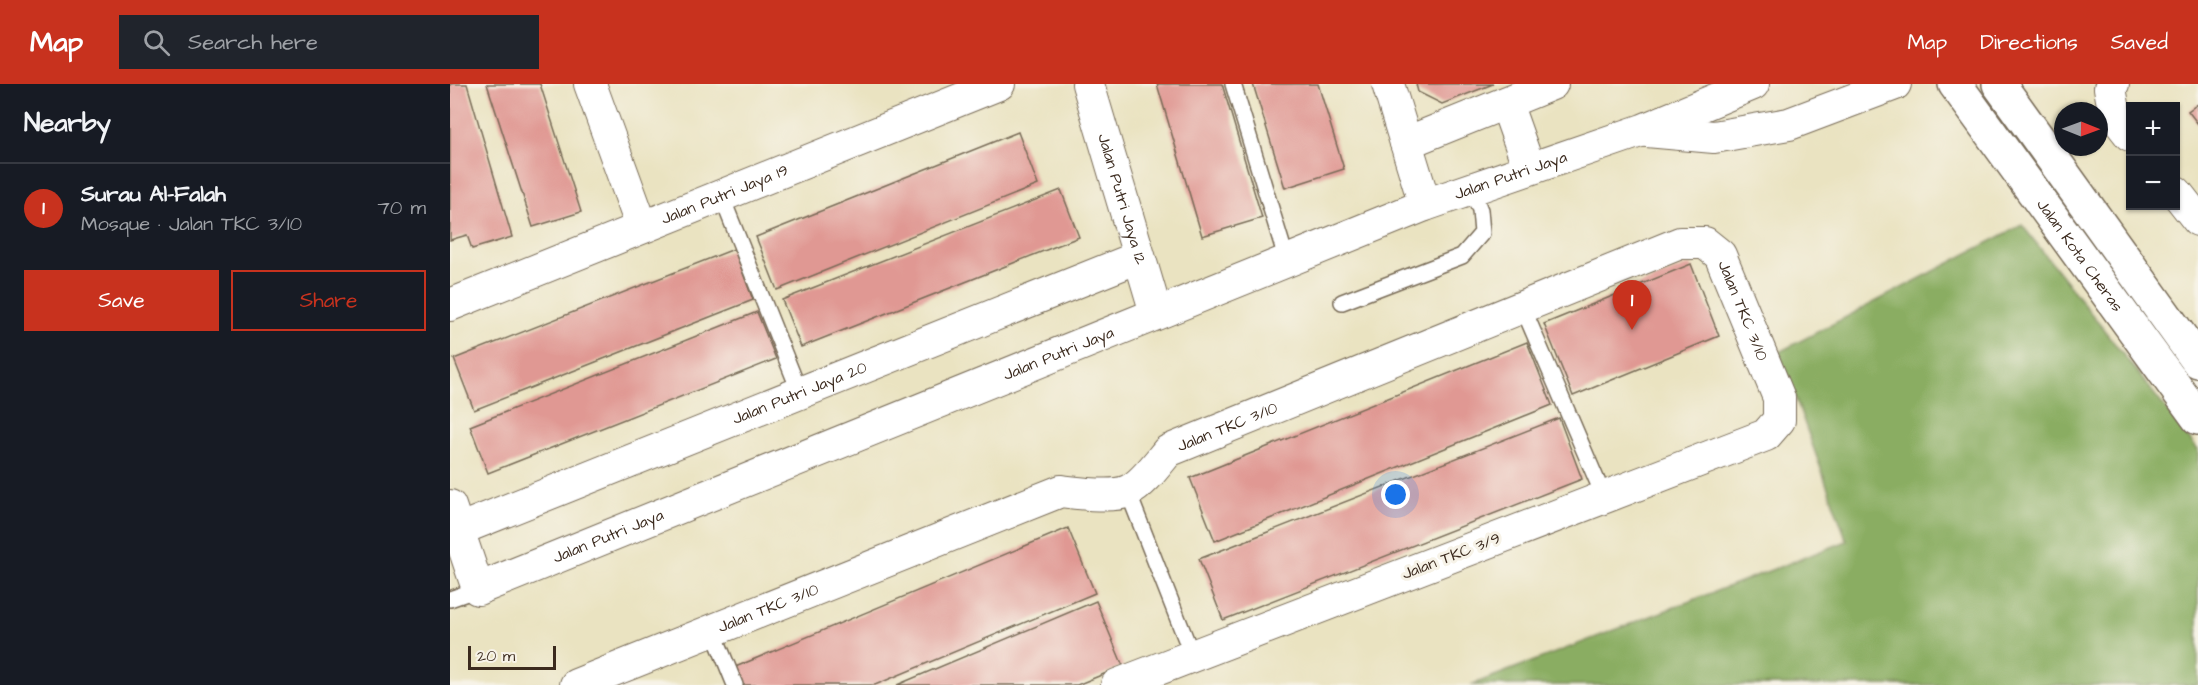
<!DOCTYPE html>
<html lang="en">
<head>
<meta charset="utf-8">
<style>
  body { margin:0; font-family:"Architects Daughter",sans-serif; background:#20242c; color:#f1f3f6 }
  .controls { position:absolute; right:18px; top:18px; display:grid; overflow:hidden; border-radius:0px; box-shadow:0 2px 4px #0004 }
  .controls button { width:54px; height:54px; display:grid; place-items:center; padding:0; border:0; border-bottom:2px solid #363941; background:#171b24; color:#f1f3f6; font:30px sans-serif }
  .compass { position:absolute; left:1604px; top:18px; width:54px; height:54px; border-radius:50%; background:#171b24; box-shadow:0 2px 4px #0004; rotate:91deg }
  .scale { position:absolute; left:18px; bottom:15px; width:88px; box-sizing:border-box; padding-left:6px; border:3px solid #3b2a1e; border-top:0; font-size:16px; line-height:21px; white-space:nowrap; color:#3b2a1e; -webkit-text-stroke:4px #f7f3e8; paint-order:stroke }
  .you { position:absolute; left:946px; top:411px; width:21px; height:21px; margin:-15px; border:4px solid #fff; border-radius:50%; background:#1a73e8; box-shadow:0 0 0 9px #1a73e833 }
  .badge { display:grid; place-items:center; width:39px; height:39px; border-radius:50%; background:#c8321e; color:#fff; font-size:20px; font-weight:700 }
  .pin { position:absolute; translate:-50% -50px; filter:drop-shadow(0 2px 3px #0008) }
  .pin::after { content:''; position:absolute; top:32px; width:21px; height:18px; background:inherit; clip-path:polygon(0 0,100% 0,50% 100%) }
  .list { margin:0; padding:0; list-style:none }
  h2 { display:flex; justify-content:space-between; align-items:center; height:78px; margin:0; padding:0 24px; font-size:26px }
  h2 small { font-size:20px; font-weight:400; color:#9ea1a6 }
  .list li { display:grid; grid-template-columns:39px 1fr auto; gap:18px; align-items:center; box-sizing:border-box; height:90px; padding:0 24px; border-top:2px solid #363941 }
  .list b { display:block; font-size:22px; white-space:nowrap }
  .list p { margin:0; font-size:20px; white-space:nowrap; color:#9ea1a6 }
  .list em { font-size:20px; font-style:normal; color:#9ea1a6 }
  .actions { display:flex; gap:12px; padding:18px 24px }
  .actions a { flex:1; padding:14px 0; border:2px solid #c8321e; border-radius:0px; text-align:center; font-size:21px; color:#c8321e }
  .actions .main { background:#c8321e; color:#fff }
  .icon { flex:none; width:33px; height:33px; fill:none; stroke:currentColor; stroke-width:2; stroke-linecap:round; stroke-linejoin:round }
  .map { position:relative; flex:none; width:1748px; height:601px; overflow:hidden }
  header { display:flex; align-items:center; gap:36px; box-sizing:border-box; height:84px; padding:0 30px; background:#c8321e; color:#fff }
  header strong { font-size:28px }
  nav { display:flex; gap:33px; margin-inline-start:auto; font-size:21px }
  .search { width:420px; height:54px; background:#20242c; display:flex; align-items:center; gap:15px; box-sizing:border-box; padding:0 21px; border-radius:0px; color:#9ea1a6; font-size:22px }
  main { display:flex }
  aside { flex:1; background:#171b24 }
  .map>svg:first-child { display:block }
</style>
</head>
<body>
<header>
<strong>Map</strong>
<div class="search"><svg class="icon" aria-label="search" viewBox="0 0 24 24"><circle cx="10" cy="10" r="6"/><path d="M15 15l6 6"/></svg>Search here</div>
<nav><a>Map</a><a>Directions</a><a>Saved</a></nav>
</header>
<main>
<aside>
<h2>Nearby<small></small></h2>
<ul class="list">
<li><span class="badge">1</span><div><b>Surau Al-Falah</b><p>Mosque · Jalan TKC 3/10</p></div><em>70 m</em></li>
</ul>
<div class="actions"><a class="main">Save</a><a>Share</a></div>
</aside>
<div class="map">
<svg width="1748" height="601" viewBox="0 0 1748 601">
  <rect width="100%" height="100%" fill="#f7f3e8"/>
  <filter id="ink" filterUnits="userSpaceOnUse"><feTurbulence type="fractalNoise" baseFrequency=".0167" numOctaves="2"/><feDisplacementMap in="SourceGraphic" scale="12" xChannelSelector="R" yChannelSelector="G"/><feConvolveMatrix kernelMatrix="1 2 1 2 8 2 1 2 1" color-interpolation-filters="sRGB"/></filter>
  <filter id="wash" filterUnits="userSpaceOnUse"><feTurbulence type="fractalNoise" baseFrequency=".008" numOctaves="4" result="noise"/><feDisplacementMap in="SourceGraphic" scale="24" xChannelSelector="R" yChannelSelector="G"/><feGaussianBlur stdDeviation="1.35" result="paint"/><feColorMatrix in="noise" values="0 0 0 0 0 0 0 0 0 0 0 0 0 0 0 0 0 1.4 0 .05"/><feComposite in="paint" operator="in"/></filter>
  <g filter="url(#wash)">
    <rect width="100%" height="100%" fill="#eae3c1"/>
    <path fill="#8aad62" stroke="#626c40" stroke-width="1.5" d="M1572,141L1748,366V601H1021L1397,457L1329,268Z"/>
    <g id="blocks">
      <g fill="#e09893">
        <path d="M0,0H17L62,153L22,165L17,151L0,156Z"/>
        <path d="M37,0H90L131,128L83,143Z"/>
        <path d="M707,0H772L812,134L752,152Z"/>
        <path d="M803,0H868L894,85L835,104Z"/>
        <path d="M966,0H1043L992,20L968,8Z"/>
        <path d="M1748,20V40L1738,27Z"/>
        <path d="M568,48L588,101L327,206L306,153Z"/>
        <path d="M611,106L629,153L351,263L332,216Z"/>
        <path d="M284,165L303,216L24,326L4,275Z"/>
        <path d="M1241,180L1269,252L1123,312L1094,240Z"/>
        <path d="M307,228L326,275L38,389L20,342Z"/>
        <path d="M1077,258L1102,321L765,457L740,394Z"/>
        <path d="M1109,334L1132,395L773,536L749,475Z"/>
        <path d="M618,444L645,509L425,601H290L283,584Z"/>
        <path d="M646,517L673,582L654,590L627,601H447Z"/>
      </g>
    </g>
  </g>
  <g filter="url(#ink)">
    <use href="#blocks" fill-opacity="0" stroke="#786b57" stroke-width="1.5"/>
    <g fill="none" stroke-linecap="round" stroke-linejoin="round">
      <defs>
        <g id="service">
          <path d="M783,0L837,177"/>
          <path d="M271,111L350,309"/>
          <path d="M892,218L1012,172L1032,149L1030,126L1021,104"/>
          <path d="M1073,224L1154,413"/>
          <path d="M678,408L742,571"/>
          <path d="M0,515L28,505"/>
          <path d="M263,547L285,601"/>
        </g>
        <g id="minor">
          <path d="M140,0L192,143"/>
          <path id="s1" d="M638,0L706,229"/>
          <path d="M938,0L975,121"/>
          <path d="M1663,0L1660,4L1665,32L1680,51"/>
          <path d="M1056,19L1079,84"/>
          <path d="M1197,47L1264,53L1339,40L1445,0"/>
          <path d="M956,59L1102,0"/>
          <path d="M1726,108L1748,136"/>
          <path id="s2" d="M0,221L549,0"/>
          <path id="s3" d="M0,422L28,505L975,121L1193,46L1303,0"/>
          <path id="s4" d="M8,446L689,173"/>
          <path id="s5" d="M126,601L611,407C628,409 663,414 678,407C692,401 708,379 718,367L1230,159H1255L1270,171L1329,314V336L1316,351L667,601"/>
        </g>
        <g id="tertiary">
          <path id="s6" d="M1505,0L1748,334"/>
          <path d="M1549,0L1748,277"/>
        </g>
      </defs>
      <use href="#service" stroke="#786b57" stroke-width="18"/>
      <use href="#minor" stroke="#786b57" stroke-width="34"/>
      <use href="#tertiary" stroke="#786b57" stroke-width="36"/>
      <use href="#service" stroke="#fff" stroke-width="15"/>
      <use href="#minor" stroke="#fff" stroke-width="32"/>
      <use href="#tertiary" stroke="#fff" stroke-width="33"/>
    </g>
  </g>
  <g text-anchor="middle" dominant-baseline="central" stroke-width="6" stroke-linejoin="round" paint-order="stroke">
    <g font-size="16" fill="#3b2a1e" stroke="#f7f3e8">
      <text stroke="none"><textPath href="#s3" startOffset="1200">Jalan Putri Jaya</textPath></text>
      <text stroke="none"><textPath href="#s2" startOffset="296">Jalan Putri Jaya 19</textPath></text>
      <text stroke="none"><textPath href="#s1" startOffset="120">Jalan Putri Jaya 12</textPath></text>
      <text stroke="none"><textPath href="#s6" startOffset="212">Jalan Kota Cheras</textPath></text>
      <text stroke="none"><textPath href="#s5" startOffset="1304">Jalan TKC 3/10</textPath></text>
      <text stroke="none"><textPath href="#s3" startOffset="714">Jalan Putri Jaya</textPath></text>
      <text stroke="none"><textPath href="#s4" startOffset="368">Jalan Putri Jaya 20</textPath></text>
      <text stroke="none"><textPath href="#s5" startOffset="711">Jalan TKC 3/10</textPath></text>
      <text stroke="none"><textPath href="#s3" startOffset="228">Jalan Putri Jaya</textPath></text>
      <text transform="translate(1001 472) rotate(-21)">Jalan TKC 3/9</text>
      <text stroke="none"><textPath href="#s5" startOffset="207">Jalan TKC 3/10</textPath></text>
    </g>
  </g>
</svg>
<div class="controls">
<button>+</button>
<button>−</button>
</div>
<svg class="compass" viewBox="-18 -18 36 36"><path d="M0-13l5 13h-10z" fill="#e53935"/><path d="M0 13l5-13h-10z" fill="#9ea1a6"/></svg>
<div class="scale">20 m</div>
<div class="you"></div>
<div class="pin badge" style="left:1182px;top:246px">1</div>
</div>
</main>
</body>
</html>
